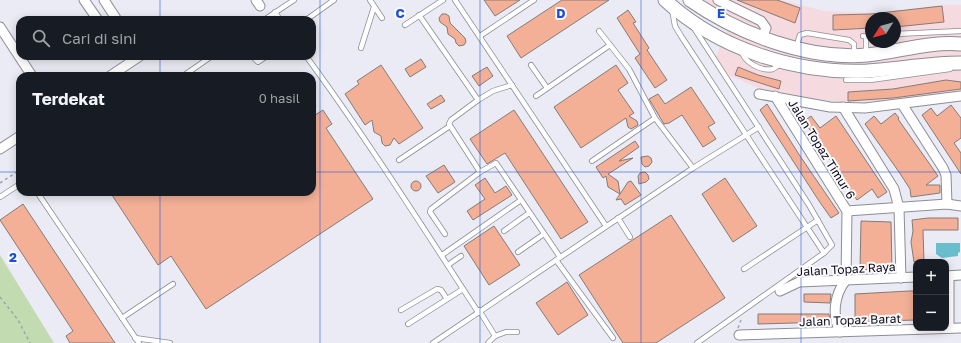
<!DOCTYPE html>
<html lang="id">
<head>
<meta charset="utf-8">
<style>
  body { margin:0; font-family:"Golos Text",sans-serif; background:#20242c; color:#f1f3f6 }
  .controls { position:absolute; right:12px; bottom:12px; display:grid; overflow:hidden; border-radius:8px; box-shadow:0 2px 10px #0003 }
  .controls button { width:36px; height:36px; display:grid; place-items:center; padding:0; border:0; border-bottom:1px solid #363941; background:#171b24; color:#f1f3f6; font:20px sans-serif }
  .compass { position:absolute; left:865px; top:12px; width:36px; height:36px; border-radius:50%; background:#171b24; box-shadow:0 2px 10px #0003; rotate:233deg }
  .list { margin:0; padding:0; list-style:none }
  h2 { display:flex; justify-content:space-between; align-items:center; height:52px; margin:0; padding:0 16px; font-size:17px }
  h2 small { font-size:13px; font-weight:400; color:#9ea1a6 }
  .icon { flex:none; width:22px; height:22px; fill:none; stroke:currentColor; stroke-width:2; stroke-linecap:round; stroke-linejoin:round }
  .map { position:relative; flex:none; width:961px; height:343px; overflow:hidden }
  .search { position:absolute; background:#171b24; box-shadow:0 2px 10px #0003; left:16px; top:16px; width:300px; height:44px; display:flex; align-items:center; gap:10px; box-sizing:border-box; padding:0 14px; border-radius:12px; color:#9ea1a6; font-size:15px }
  .panel { position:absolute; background:#171b24; box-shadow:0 2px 10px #0003; left:16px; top:72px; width:300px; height:124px; border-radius:12px }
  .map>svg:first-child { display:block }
</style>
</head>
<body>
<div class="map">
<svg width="961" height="343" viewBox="0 0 961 343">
  <rect width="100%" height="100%" fill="#ebebf5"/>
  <path fill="#f5dadf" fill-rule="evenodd" d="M694,0H782L824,11L874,13L943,5H961V92H949L887,101L841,102L793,96L756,87L728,75L715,58L731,21ZM871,18H895V42H871Z"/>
  <path fill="#c2dbb0" d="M0,255L54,343H0Z"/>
  <path fill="#68becd" d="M936,243H960V252L958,253V256L942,258L936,254Z"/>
  <g fill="#f3b097" stroke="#857b77">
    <path d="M484,0H520L495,16Z"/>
    <path d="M562,0H609L521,58L507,36Z"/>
    <path d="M737,0H777L800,8L795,23Z"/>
    <path d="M942,6L944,22L895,27V18H871V28L833,30V15L871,14Z"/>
    <path d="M628,10L636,22L633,23L649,48L647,50L667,80L655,88L635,58L640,54L617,18Z"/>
    <path d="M442,14H446L449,16L450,23L465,38L466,42L464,45L459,46L456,43L455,39L448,34L447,27L440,22L439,18Z"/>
    <path d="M421,59L426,67L410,77L405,69Z"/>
    <path d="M381,65L423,128L399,144L394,138L390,145L385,146L382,143L381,136L374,132L372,120L365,125L345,94L359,84L357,81Z"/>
    <path d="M616,65L628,83L618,90L634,113L629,116L637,121L638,125L631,129L628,127L626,118L581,148L554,107Z"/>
    <path d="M487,67L493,76L479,86L472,76Z"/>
    <path d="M738,67L758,75L781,81L779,89L735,75Z"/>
    <path d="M946,80L961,82V89L893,98L848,101V92L893,89Z"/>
    <path d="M691,87L715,123L708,127L716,139L703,147L682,115L669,123L664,124L649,99L658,94L665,104Z"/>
    <path d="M441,95L445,101L431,109L427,104Z"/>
    <path d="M767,104L800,156L839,213L831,218L819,201L760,110Z"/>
    <path d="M951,105L961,118V138L954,143L961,153V174L922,115L931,108L937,116Z"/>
    <path d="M323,110L332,124L326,128L373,199L206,309L171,256L158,265L110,192H312V117Z"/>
    <path d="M514,110L588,222L561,239L505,153L487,164L470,139Z"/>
    <path d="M895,113L899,118L898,119L938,176L926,185H940V193L911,197L910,189L899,172L865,124L874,116L881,124Z"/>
    <path d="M811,116L820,128L836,116L887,192L878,198L872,189L857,200L804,121Z"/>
    <path d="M635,141L639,147L619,161L633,158L608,174L618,181L620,194L628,182L631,181L641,195L625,205L621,199L616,200L620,194L608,187L606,176L603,178L596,167Z"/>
    <path d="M648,156L651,158L652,162L649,166L645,167L642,164L641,157Z"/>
    <path d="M444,165L455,182L438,193L426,176Z"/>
    <path d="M645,172L648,175L649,179L646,182L639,184L638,176L640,173Z"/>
    <path d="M485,178L495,193L506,186L512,195L473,220L467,211L485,199L475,185Z"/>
    <path d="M725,178L757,226L733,242L702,194Z"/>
    <circle cx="416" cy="186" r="5"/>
    <path d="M23,204L92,308L115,343H70L66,336L73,331L0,220Z"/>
    <path d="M671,215L725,298L656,343H623L579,275Z"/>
    <path d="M928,218H958V230H923L924,262H914L911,242L913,231L912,220Z"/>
    <path d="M861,221L891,222L892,269L860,270Z"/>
    <path d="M494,226L520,265L489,285L464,246Z"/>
    <path d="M567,282L588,315L558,335L536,303Z"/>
    <path d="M909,291H915V320L855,322V294Z"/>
    <path d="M804,294H831L830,303L804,302Z"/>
    <path d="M758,314H829L830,322L758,324Z"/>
  </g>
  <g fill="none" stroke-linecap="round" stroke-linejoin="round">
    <defs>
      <g id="service">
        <path d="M370,0L382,18"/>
        <path d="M455,0L606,226"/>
        <path d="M672,9L675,26L681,36L824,253"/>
        <path d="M275,12L280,20"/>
        <path d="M419,15L478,100L493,91L512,85"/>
        <path d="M264,20L294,0"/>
        <path d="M306,20L334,0"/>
        <path d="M405,25L443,0"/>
        <path d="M694,28L809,205L832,245L824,253L697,343"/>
        <path d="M599,31L629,69L655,118L693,168"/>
        <path d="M895,34L961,31"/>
        <path d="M480,36L534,0"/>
        <path d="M863,36H871"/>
        <path d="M866,36V53"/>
        <path d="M361,48L374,7"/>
        <path d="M796,48L800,35L807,33L849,40L854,44V54"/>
        <path d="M742,50C742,61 761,72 773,69C776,68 778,65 781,63"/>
        <path d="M252,56L258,62L267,56"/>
        <path d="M306,56C367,139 422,226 478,312"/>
        <path d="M531,65L547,88"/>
        <path d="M183,76L212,56"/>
        <path d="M846,80H870L950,69"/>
        <path d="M536,96L610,45"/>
        <path d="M478,100L451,120L449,124L480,172"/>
        <path d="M399,160L450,126"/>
        <path d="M592,161L655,118"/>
        <path d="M37,192L139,343"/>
        <path d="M0,197L20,184"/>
        <path d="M618,218L630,237"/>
        <path d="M504,231L529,213"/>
        <path d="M445,234L430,212L431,209L480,172L496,163L560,257"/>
        <path d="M518,252L544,234"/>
        <path d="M442,255L521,200"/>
        <path d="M556,260L613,338"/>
        <path d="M448,265L461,256"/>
        <path d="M744,269L818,220"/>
        <path d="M401,310L437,289L441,290L447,299"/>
        <path d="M479,310L495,336L506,332H517"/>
        <path d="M122,318L173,284"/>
        <path d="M408,324L463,289"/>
        <path d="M135,338L170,343"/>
        <path d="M433,343L693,168L759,127"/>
        <path d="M488,343L495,336"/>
      </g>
      <g id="minor">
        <path d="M84,0L98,20"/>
        <path d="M104,0L117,20"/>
        <path d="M256,0L260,6"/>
        <path d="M718,0L761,21L766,28L762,38"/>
        <path d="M0,27L32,76"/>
        <path d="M110,76L140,56"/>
        <path d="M759,94L830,107L865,108L961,96"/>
        <path d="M775,96L847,211L846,280C834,295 832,315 840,332"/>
        <path d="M902,104L943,168L946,175L947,204"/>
        <path d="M843,107L894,189L899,208L901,278"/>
        <path d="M0,149L20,136"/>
        <path d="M847,211L947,204L961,206"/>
        <path d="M946,276L961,275"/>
        <path d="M780,291L799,282L916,277"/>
        <path d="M949,328V276"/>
        <path d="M739,335L961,328"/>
      </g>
      <g id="secondary">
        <path d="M665,0C718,49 796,74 867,71C898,69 930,63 961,63"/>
        <path d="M690,0C739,34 807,60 867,55C898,52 930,41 961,44"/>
      </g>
    </defs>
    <use href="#service" stroke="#8d8d96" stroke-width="6"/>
    <use href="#minor" stroke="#8d8d96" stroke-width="11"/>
    <use href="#secondary" stroke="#8d8d96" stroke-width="15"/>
    <g stroke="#a3a3aa" stroke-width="1.5" stroke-dasharray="3 3" stroke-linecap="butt">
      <path d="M0,183L20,170"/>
      <path d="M0,297L18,320L30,343"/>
      <path d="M738,328L741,320"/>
    </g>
    <use href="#service" stroke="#fff" stroke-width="4.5"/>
    <use href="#minor" stroke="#fff" stroke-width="9"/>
    <use href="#secondary" stroke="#fff" stroke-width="13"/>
  </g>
  <path fill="none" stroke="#1d4ed8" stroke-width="1" stroke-opacity="0.55" d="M160,0V20M320,0V343M480,0V343M641,0V343M801,0V343M160,56V76M0,172H20M312,172H961M160,192V343"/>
  <g text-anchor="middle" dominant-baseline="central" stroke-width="4" stroke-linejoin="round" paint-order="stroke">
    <g font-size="12" fill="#0c0c0f" stroke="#f9f9ff">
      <text transform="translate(822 149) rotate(58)">Jalan Topaz Timur 6</text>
      <text transform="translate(846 269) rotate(-3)">Jalan Topaz Raya</text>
      <text transform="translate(850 320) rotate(-2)">Jalan Topaz Barat</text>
    </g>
  </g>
  <g font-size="13" text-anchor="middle" font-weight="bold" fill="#1d4ed8" stroke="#f9f9ff" stroke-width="4" stroke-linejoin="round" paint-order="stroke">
    <text x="400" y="18">C</text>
    <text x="561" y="18">D</text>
    <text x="721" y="18">E</text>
    <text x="13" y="262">2</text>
  </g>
</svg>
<div class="controls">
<button>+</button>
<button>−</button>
</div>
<svg class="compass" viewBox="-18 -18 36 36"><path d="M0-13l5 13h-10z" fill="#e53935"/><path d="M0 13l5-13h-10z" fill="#9ea1a6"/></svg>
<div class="search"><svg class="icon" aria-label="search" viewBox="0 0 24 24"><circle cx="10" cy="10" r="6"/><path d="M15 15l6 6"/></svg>Cari di sini</div>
<section class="panel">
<h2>Terdekat<small>0 hasil</small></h2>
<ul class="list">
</ul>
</section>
</div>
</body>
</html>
